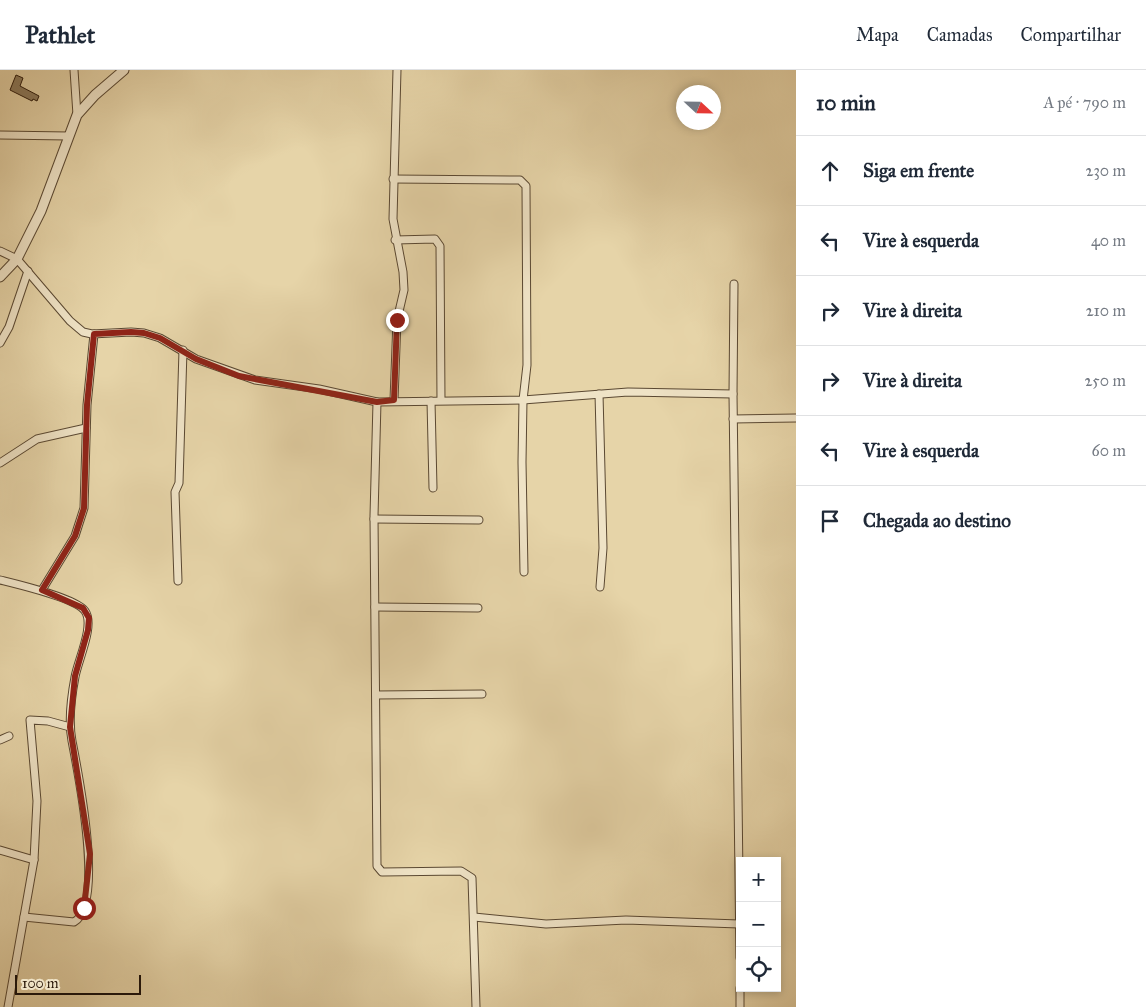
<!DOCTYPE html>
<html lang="pt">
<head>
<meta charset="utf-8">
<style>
  body { margin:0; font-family:"IM FELL Great Primer",serif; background:#f6f6f7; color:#1f2937 }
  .controls { position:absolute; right:15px; bottom:15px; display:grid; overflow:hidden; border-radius:0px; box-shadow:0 2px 8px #0003 }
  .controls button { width:45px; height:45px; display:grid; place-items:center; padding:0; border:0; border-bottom:1px solid #e0e1e3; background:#fff; color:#1f2937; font:25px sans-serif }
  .compass { position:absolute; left:676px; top:15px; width:45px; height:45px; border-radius:50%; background:#fff; box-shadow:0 2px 8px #0003; rotate:112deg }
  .scale { position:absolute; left:15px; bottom:12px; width:126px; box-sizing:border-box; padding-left:5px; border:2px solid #2b190a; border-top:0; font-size:14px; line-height:18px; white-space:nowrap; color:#2b190a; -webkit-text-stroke:4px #efe3c6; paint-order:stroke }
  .stop { position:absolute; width:15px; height:15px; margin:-11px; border:4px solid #8f2418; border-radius:50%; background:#fff }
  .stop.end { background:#8f2418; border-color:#fff; box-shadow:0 1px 5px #0008 }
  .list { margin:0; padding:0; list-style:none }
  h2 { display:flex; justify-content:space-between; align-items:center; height:65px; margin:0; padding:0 20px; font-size:21px }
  h2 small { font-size:16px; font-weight:400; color:#747a83 }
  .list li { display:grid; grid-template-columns:32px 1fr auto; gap:15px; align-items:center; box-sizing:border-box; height:70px; padding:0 20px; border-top:1px solid #e0e1e3 }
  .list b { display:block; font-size:19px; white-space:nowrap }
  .list em { font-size:16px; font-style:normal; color:#747a83 }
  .icon { flex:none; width:28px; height:28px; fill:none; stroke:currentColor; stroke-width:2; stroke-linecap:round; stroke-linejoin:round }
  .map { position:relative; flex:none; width:796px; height:937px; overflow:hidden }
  header { display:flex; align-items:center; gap:30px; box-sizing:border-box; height:70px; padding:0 25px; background:#fff; border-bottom:1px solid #e0e1e3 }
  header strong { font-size:24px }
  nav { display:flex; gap:28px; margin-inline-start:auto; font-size:18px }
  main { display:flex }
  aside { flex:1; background:#fff }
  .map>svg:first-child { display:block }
</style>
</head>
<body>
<header>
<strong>Pathlet</strong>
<nav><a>Mapa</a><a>Camadas</a><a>Compartilhar</a></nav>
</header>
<main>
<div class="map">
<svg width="796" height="937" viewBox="0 0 796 937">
  <rect width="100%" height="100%" fill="#e6d4a8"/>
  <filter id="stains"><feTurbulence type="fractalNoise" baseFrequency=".004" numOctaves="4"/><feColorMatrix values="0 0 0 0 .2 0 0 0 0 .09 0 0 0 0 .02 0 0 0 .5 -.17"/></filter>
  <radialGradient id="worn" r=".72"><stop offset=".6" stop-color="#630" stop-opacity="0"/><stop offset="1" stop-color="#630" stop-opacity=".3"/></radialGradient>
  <path fill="#8c7a5c" stroke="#2b190a" d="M16,5L23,8L20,16L39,26L37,31L33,29L32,31L10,20Z"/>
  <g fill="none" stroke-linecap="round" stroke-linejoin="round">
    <defs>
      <g id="minor">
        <path d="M74,0L77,45"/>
        <path d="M0,65L68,66"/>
        <path d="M393,109L520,110L526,116L527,295L523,330L522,392L524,502"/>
        <path d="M395,170L435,169L440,176L441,330"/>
        <path d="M0,181L17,189L70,251L83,262L92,264L131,262L144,263L160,268L196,289L255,310L319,319L377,332L523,330L628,322L733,324"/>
        <path d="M734,214L733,324L740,888"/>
        <path d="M0,273L9,257L28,201"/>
        <path d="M599,324L603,478L600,517"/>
        <path d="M394,330L397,250L404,220L403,202L393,149L397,0"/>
        <path d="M431,331L433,418"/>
        <path d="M377,332L374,446L377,796L382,802L461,801L472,808L476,937"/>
        <path d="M733,349L796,348"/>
        <path d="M0,393L37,369L86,358"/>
        <path d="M374,449L479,450"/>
        <path d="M0,510C16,514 76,528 85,541C95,555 78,590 75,607C71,628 68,650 72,671C78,702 105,835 74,852L24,847"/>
        <path d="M178,511L175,422L179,413L183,280"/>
        <path d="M42,520L75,466L84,438L87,335L94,264"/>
        <path d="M375,537L478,538"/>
        <path d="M376,625L482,624"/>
        <path d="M0,670L9,666"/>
        <path d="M0,780L34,790"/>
        <path d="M474,847L546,854L626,850L739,854"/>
        <path d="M740,918V937"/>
        <path d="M8,937L34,790L37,731L30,650L48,651L70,657"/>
      </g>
      <path id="tertiary" d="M0,207L17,189L41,141L77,45L95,25L124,0"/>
    </defs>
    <use href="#minor" stroke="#5a4832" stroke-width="9"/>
    <use href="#tertiary" stroke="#5a4832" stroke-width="11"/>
    <use href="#minor" stroke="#efe3c6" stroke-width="7"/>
    <use href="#tertiary" stroke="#efe3c6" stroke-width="9"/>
  </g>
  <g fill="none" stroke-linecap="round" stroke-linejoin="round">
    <path stroke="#8f2418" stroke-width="6" d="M84,838L90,784L70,657L75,606L88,560L89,548L83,538L42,520L75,466L84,438L87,335L94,264L131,262L144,263L160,268L196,289L239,306L377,332L394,330L397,250"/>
  </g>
  <rect width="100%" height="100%" filter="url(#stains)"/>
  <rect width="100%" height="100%" fill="url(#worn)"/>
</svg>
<div class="controls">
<button>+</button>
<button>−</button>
<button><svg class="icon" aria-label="locate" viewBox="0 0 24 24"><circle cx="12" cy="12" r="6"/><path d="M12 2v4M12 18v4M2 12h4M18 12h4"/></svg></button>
</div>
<svg class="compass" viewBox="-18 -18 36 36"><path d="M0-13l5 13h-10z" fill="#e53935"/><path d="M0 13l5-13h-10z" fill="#747a83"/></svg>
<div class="scale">100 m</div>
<div class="stop" style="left:84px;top:838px"></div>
<div class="stop end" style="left:397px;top:250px"></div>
</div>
<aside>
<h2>10 min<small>A pé · 790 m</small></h2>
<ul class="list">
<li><svg class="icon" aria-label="ahead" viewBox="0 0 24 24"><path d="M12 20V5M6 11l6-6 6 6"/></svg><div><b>Siga em frente</b></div><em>230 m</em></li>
<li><svg class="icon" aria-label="left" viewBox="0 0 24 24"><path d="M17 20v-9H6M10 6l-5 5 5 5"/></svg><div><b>Vire à esquerda</b></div><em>40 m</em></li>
<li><svg class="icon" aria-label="right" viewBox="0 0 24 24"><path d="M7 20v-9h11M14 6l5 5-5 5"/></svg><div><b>Vire à direita</b></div><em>210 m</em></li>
<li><svg class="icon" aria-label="right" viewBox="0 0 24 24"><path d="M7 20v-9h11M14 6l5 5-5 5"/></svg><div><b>Vire à direita</b></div><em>250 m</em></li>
<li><svg class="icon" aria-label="left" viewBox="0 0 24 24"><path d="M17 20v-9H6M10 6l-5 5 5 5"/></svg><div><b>Vire à esquerda</b></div><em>60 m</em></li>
<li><svg class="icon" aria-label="arrive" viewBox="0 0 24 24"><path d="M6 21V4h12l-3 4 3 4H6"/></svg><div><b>Chegada ao destino</b></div></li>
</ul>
</aside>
</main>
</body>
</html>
